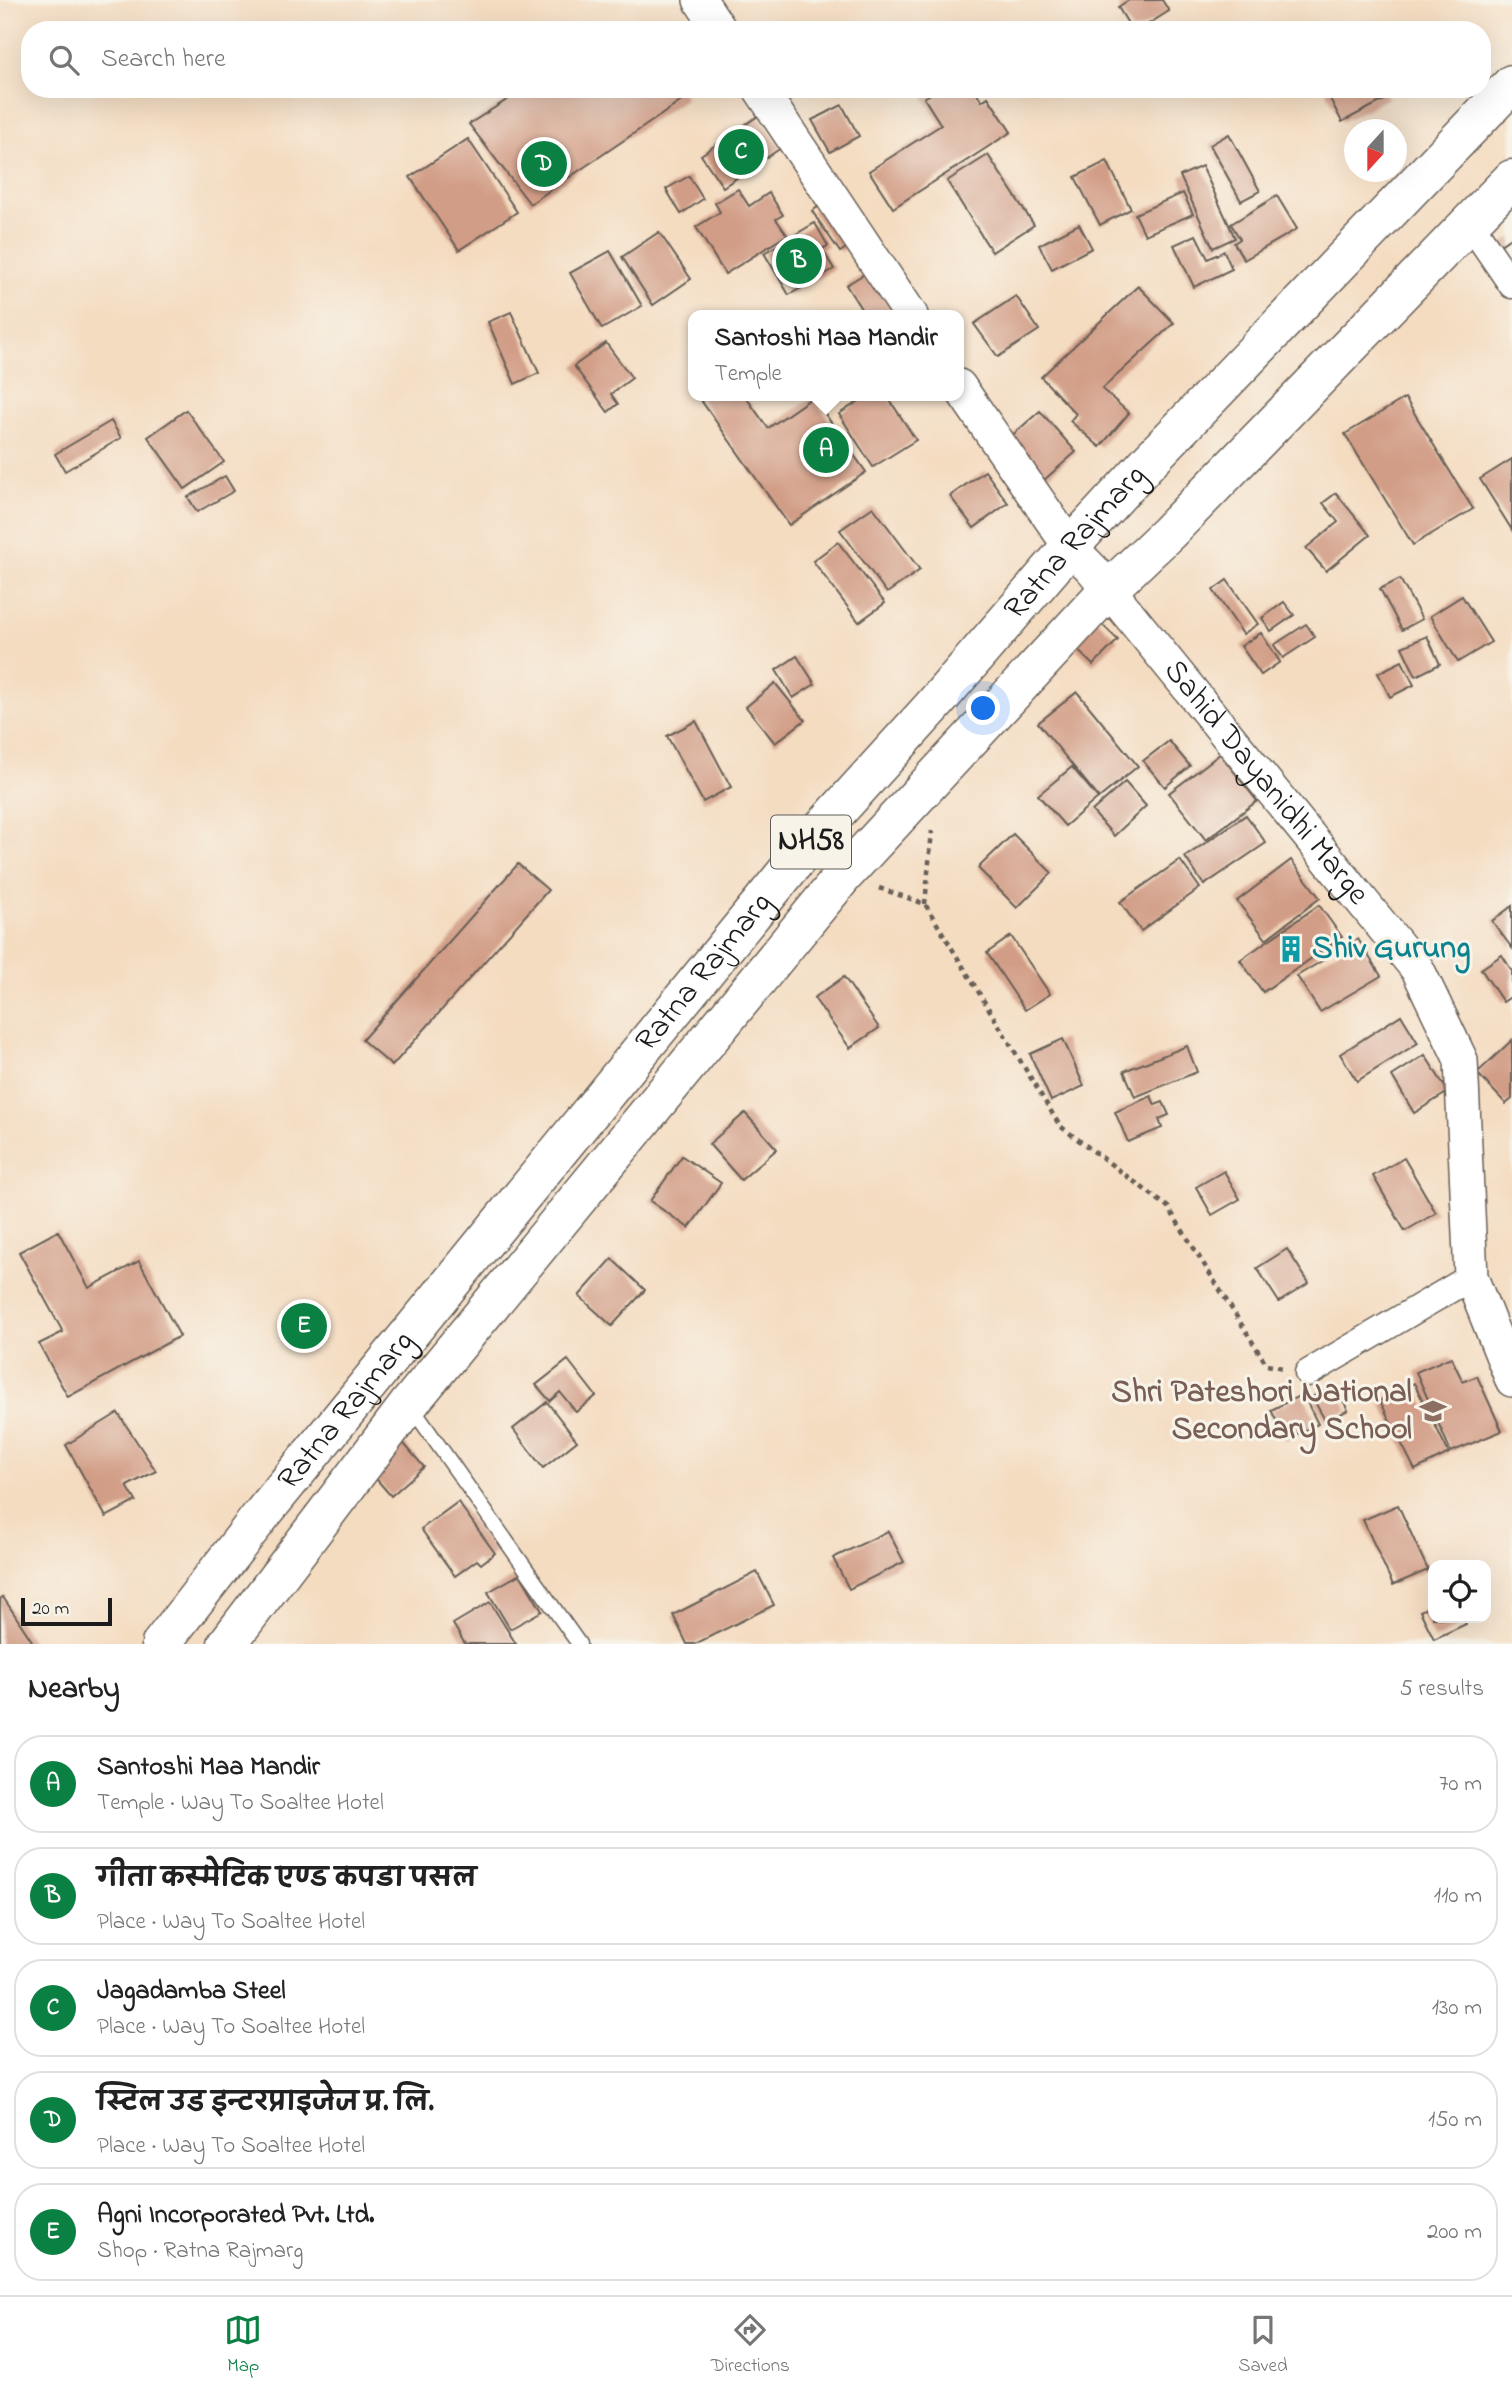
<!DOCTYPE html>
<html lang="en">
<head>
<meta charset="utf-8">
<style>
  body { margin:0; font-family:"Indie Flower","Playpen Sans Deva",sans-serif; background:#f2f2f2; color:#222 }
  .controls { position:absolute; right:21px; bottom:21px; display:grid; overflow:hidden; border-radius:14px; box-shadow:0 7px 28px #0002 }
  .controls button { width:63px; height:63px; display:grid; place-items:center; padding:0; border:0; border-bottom:2px solid #e0e0e0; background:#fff; color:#222; font:35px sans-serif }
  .compass { position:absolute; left:1344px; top:119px; width:63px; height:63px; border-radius:50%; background:#fff; box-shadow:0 7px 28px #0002; rotate:201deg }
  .scale { position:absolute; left:21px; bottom:18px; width:91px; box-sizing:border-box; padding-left:7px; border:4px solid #1c1c1c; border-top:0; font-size:19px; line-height:24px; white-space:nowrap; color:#1c1c1c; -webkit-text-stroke:5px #f7f3e8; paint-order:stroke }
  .you { position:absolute; left:984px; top:709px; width:24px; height:24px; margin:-18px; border:5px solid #fff; border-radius:50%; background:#1a73e8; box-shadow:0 0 0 10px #1a73e833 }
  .badge { display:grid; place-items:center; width:46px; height:46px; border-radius:50%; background:#0b8043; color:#fff; font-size:23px; font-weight:700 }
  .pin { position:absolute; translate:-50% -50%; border:4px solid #fff; box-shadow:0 2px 7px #0006 }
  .popup { position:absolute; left:688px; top:310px; width:276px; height:91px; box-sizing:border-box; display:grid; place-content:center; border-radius:14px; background:#fff; filter:drop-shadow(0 2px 5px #0005); font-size:23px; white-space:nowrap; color:#767676 }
  .popup b { font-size:26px; color:#222 }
  .popup::after { content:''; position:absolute; left:50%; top:100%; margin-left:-14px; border:14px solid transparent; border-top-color:#fff }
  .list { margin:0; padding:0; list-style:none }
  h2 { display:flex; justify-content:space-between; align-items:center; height:91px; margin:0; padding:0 28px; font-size:30px }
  h2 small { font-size:23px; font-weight:400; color:#767676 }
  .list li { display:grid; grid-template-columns:46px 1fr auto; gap:21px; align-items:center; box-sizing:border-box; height:98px; margin:0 14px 14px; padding:0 14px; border:2px solid #e0e0e0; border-radius:28px }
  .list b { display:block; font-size:26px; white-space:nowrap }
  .list p { margin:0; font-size:23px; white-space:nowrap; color:#767676 }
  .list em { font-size:23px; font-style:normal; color:#767676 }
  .icon { flex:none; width:38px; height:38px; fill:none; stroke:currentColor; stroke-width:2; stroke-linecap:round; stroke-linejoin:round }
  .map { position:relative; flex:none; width:1512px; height:1644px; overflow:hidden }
  .search { position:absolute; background:#fff; box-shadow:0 7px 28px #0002; left:21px; right:21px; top:21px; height:77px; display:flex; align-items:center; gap:18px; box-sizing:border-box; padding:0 24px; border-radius:28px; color:#767676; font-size:26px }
  .sheet { height:651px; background:#fff }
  nav { display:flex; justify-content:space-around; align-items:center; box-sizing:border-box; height:98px; border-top:2px solid #e0e0e0; background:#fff; font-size:19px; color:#767676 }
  nav a { display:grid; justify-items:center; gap:4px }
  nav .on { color:#0b8043 }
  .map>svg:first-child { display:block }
</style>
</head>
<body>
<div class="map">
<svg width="1512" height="1644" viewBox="0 0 1512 1644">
  <rect width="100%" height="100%" fill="#f7f3e8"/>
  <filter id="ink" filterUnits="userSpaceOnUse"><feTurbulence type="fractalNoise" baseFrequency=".0143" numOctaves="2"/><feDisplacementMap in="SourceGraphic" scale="14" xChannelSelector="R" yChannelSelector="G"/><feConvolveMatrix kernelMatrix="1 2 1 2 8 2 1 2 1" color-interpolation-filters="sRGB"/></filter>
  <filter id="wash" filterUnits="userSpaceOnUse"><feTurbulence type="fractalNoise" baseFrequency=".00686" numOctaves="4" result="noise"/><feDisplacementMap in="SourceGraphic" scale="28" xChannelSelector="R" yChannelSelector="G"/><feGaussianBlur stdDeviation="1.57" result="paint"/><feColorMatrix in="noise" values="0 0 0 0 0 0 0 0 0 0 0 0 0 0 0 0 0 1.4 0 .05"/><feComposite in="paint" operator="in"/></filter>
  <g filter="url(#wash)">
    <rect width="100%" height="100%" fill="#f4dcc1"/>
    <g id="blocks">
      <g fill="#d29d86">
        <path d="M1129,0H1162L1169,11L1139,30H1132L1118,7Z"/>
        <path d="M524,89H680L686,98L530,204L469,124Z"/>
        <path d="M938,89H974L982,101L988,97L1011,132L893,208L869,171L941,125L924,98Z"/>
        <path d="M1325,89H1384L1388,98L1342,122Z"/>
        <path d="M842,105L859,136L830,152L812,120Z"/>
        <path d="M758,116L781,148L723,187L701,155Z"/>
        <path d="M1229,134L1260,191L1241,201L1210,145Z"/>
        <path d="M468,139L517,212L459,250L410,177Z"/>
        <path d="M988,155L1034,225L992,252L947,181Z"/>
        <path d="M1107,161L1131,209L1100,225L1075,177Z"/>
        <path d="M1202,166L1235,238L1213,248L1180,176Z"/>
        <path d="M689,176L703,199L681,214L666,189Z"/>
        <path d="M738,189L749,206L769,193L783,215L776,219L787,235L725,274L696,227L720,212L715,203Z"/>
        <path d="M1183,193L1193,214L1145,235L1135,214Z"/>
        <path d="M1277,196L1297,229L1244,260L1234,243L1240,239L1231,224Z"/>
        <path d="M830,199L858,240L840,252L812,211Z"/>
        <path d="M815,223L828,246L822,249L834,269L789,295L764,253Z"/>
        <path d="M1079,224L1092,248L1052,269L1039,245Z"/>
        <path d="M659,232L691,279L653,305L622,257Z"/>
        <path d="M1196,235L1208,259L1224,251L1232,269L1194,287L1174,245Z"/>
        <path d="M1512,237V278L1493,250Z"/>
        <path d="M610,251L642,306L602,329L570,273Z"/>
        <path d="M876,267L906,315H865L846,285Z"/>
        <path d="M1138,286L1174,323L1102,389L1129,413L1100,447L1070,421L1076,414L1041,377Z"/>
        <path d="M1016,296L1039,330L998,357L974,324Z"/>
        <path d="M511,312L539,373L515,384L488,322Z"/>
        <path d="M606,343L632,378L611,394L618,404L608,412L574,366Z"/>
        <path d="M698,396H745L768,428L813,397L866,472L789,525Z"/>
        <path d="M867,396H887L916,440L873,467L839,414Z"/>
        <path d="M1405,398L1473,509L1413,545L1345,434Z"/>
        <path d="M186,410L224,462L185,489L148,437Z"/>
        <path d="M1040,411L1076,452L1044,480L1009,438Z"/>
        <path d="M111,421L121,438L65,471L55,454Z"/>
        <path d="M1512,459V530L1480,479Z"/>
        <path d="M985,471L1008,503L974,528L950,496Z"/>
        <path d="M225,476L234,491L197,512L188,497Z"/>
        <path d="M1336,493L1370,535L1326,571L1306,548L1338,522L1323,503Z"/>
        <path d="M873,507L920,570L887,593L840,530Z"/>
        <path d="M838,542L885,603L859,622L813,561Z"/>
        <path d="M1400,579L1422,619L1402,630L1380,589Z"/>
        <path d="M1227,580L1258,624L1243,634L1213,590Z"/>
        <path d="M1462,596L1491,642L1458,662L1430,616Z"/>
        <path d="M1284,602L1294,615L1271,631L1262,618Z"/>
        <path d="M1089,612L1118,640L1093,665L1064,637Z"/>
        <path d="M1306,624L1315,637L1283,658L1274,645Z"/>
        <path d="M1261,633L1280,662L1261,675L1241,646Z"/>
        <path d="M1427,636L1440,664L1416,676L1402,647Z"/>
        <path d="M797,656L815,684L793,698L776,670Z"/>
        <path d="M1402,661L1414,685L1390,697L1378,673Z"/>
        <path d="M775,683L805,720L775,743L746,707Z"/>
        <path d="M1077,692L1138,766L1099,798L1038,723Z"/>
        <path d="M696,721L731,787L703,802L667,736Z"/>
        <path d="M1169,741L1190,766L1165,787L1143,761Z"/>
        <path d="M1220,754L1257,801L1206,840L1169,793Z"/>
        <path d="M1072,767L1098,798L1065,826L1038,795Z"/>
        <path d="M1125,782L1146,806L1114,836L1092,811Z"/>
        <path d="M1246,815L1266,843L1204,885L1185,857Z"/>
        <path d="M1013,834L1052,873L1017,908L978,868Z"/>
        <path d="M1180,860L1200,888L1141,931L1120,902Z"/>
        <path d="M1291,860L1320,898L1266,939L1237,901Z"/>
        <path d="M518,864L548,890L392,1066L362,1040Z"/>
        <path d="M1319,905L1342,937L1263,992L1240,960Z"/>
        <path d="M1512,906V948L1492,921Z"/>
        <path d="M1011,936L1050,994L1025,1010L987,953Z"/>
        <path d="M1358,939L1381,976L1320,1012L1297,976Z"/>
        <path d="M1502,955L1512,971V996L1503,1002L1481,969Z"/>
        <path d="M844,977L879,1028L850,1048L814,998Z"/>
        <path d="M1401,1015L1418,1043L1357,1081L1340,1054Z"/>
        <path d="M1063,1039L1084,1086L1051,1101L1030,1054Z"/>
        <path d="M1512,1040V1099L1506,1104L1477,1073Z"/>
        <path d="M1187,1046L1197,1072L1135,1097L1124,1071Z"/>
        <path d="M1425,1055L1448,1092L1414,1113L1392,1076Z"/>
        <path d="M1151,1096L1155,1105L1163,1102L1169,1115L1159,1119L1162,1128L1128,1142L1115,1112Z"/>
        <path d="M745,1113L777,1149L741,1180L709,1144Z"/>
        <path d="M682,1156L721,1183L689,1228L650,1201Z"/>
        <path d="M1404,1158L1436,1213L1405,1231L1373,1176Z"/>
        <path d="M1224,1171L1240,1199L1212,1215L1196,1187Z"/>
        <path d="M58,1231L89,1288L139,1261L180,1336L68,1397L39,1344L63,1332L19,1252Z"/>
        <path d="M1287,1249L1309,1283L1279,1302L1257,1268Z"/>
        <path d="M612,1259L645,1290L612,1326L579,1296Z"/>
        <path d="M1451,1357L1463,1382L1477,1376L1502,1431L1451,1452L1416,1372Z"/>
        <path d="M568,1360L596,1396L576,1412L560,1392L550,1401L536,1385Z"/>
        <path d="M1414,1383L1449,1453L1415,1470L1380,1401Z"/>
        <path d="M1335,1385L1348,1410L1326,1422L1312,1397Z"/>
        <path d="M1303,1394L1318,1424L1286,1440L1271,1410Z"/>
        <path d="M547,1402L577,1441L543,1468L513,1429Z"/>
        <path d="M118,1413L156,1471L127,1486L136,1501L106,1517L66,1445Z"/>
        <path d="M399,1438L424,1467L391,1496L366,1467Z"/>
        <path d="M458,1502L495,1553L481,1564L477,1560L455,1576L421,1529Z"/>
        <path d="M1398,1505L1428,1570L1393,1585L1363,1520Z"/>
        <path d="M888,1531L904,1562L849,1589L833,1558Z"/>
        <path d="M757,1572L774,1605L695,1644H687L673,1615Z"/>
        <path d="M520,1574L542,1611L510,1629L488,1592Z"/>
        <path d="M3,1597L32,1641L28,1644H0V1599Z"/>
        <path d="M490,1602L516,1644H465L453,1624Z"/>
        <path d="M1433,1605V1618H1463L1466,1624L1434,1639L1420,1611Z"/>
      </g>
    </g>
  </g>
  <g filter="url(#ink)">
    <use href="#blocks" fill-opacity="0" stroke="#685f56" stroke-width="2"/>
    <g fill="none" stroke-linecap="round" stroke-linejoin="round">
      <defs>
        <path id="service" d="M410,1405L579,1644"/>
        <g id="minor">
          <path d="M1469,222L1512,285"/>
          <path d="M1308,1373L1471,1277"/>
        </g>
        <g id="tertiary">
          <path d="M700,0L720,30"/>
          <path d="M760,89L911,315"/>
          <path id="s1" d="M959,386L1070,547L1092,569L1418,970L1461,1060L1471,1277L1512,1380"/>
        </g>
        <g id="trunk">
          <path id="s2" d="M161,1644L259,1518L824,826L933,706L1070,547L1149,461L1512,84"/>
          <path d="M227,1644L409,1404L843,876L1109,589L1168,533L1512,179"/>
        </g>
      </defs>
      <use href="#service" stroke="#685f56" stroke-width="17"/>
      <use href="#minor" stroke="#685f56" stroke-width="29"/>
      <use href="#tertiary" stroke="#685f56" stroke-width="36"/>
      <use href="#trunk" stroke="#685f56" stroke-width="41"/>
      <g stroke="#685f56" stroke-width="4.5" stroke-dasharray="5 5" stroke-linecap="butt">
        <path d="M879,888L925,904L1060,1126L1168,1207L1267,1365L1283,1368"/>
        <path d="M925,904L932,831"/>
      </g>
      <use href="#service" stroke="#fff" stroke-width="14"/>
      <use href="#minor" stroke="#fff" stroke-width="26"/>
      <use href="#tertiary" stroke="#fff" stroke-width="33"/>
      <use href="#trunk" stroke="#fff" stroke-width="38"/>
    </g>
  </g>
  <defs>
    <symbol id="building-bare" viewBox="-9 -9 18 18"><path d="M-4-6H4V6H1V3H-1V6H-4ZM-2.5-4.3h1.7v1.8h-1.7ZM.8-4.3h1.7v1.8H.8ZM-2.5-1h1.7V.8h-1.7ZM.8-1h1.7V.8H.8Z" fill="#0f9aa8" stroke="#f7f3e8" stroke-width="2.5" paint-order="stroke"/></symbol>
    <symbol id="school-bare" viewBox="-9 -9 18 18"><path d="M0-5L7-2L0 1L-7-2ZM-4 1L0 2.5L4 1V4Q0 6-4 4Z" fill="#8d6e63" stroke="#f7f3e8" stroke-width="2.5" paint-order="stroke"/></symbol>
  </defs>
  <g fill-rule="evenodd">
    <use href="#building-bare" x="1272" y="930" width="38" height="38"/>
    <use href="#school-bare" x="1414" y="1392" width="38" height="38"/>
  </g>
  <g text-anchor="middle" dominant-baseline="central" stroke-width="6" stroke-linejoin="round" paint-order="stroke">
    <rect fill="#f7f3e8" stroke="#5e5c59" stroke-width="2" x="771" y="815.5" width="80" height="53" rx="5"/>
    <g font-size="30" font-weight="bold" fill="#1c1c1c">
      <text x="811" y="842">NH58</text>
    </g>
    <g font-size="32" fill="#1c1c1c" stroke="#f7f3e8">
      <text stroke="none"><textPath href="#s2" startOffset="1432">Ratna Rajmarg</textPath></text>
      <text stroke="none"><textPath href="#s1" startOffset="502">Sahid Dayanidhi Marge</textPath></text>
      <text stroke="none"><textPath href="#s2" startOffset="864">Ratna Rajmarg</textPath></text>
      <text stroke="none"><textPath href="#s2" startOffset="298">Ratna Rajmarg</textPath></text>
    </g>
    <g font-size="32" font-weight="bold" fill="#0d838f" stroke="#f7f3e8" text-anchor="start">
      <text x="1312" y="949">Shiv Gurung</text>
    </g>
    <g font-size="32" font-weight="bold" fill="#785e54" stroke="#f7f3e8" text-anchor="end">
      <text x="1412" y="1393">Shri Pateshori National<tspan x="1412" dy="37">Secondary School</tspan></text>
    </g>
  </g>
</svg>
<div class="controls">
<button><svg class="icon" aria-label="locate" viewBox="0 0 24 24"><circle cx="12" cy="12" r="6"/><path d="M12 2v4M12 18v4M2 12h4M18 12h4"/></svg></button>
</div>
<svg class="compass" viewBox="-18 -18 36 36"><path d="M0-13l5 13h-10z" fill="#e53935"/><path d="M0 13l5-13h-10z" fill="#767676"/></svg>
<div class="scale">20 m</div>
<div class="you"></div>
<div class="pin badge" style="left:826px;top:450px">A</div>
<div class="popup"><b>Santoshi Maa Mandir</b>Temple</div>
<div class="pin badge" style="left:799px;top:261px">B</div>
<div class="pin badge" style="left:741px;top:152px">C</div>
<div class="pin badge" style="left:544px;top:164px">D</div>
<div class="pin badge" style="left:304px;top:1326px">E</div>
<div class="search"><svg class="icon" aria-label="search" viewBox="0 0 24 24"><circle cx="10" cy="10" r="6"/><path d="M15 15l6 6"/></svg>Search here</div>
</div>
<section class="sheet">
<h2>Nearby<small>5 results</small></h2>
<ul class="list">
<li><span class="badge">A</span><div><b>Santoshi Maa Mandir</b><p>Temple · Way To Soaltee Hotel</p></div><em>70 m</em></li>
<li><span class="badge">B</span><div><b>गीता कस्मेटिक एण्ड कपडा पसल</b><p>Place · Way To Soaltee Hotel</p></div><em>110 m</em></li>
<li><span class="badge">C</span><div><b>Jagadamba Steel</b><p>Place · Way To Soaltee Hotel</p></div><em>130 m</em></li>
<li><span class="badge">D</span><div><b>स्टिल उड इन्टरप्राइजेज प्र. लि.</b><p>Place · Way To Soaltee Hotel</p></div><em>150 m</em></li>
<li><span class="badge">E</span><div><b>Agni Incorporated Pvt. Ltd.</b><p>Shop · Ratna Rajmarg</p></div><em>200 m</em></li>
</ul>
</section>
<nav>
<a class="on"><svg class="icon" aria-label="map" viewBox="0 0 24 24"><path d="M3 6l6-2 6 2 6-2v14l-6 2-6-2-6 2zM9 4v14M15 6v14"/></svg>Map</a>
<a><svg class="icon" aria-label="directions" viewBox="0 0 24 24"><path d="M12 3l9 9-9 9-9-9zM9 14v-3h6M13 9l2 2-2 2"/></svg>Directions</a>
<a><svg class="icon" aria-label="saved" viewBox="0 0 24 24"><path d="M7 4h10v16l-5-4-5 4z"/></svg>Saved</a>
</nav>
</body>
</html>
